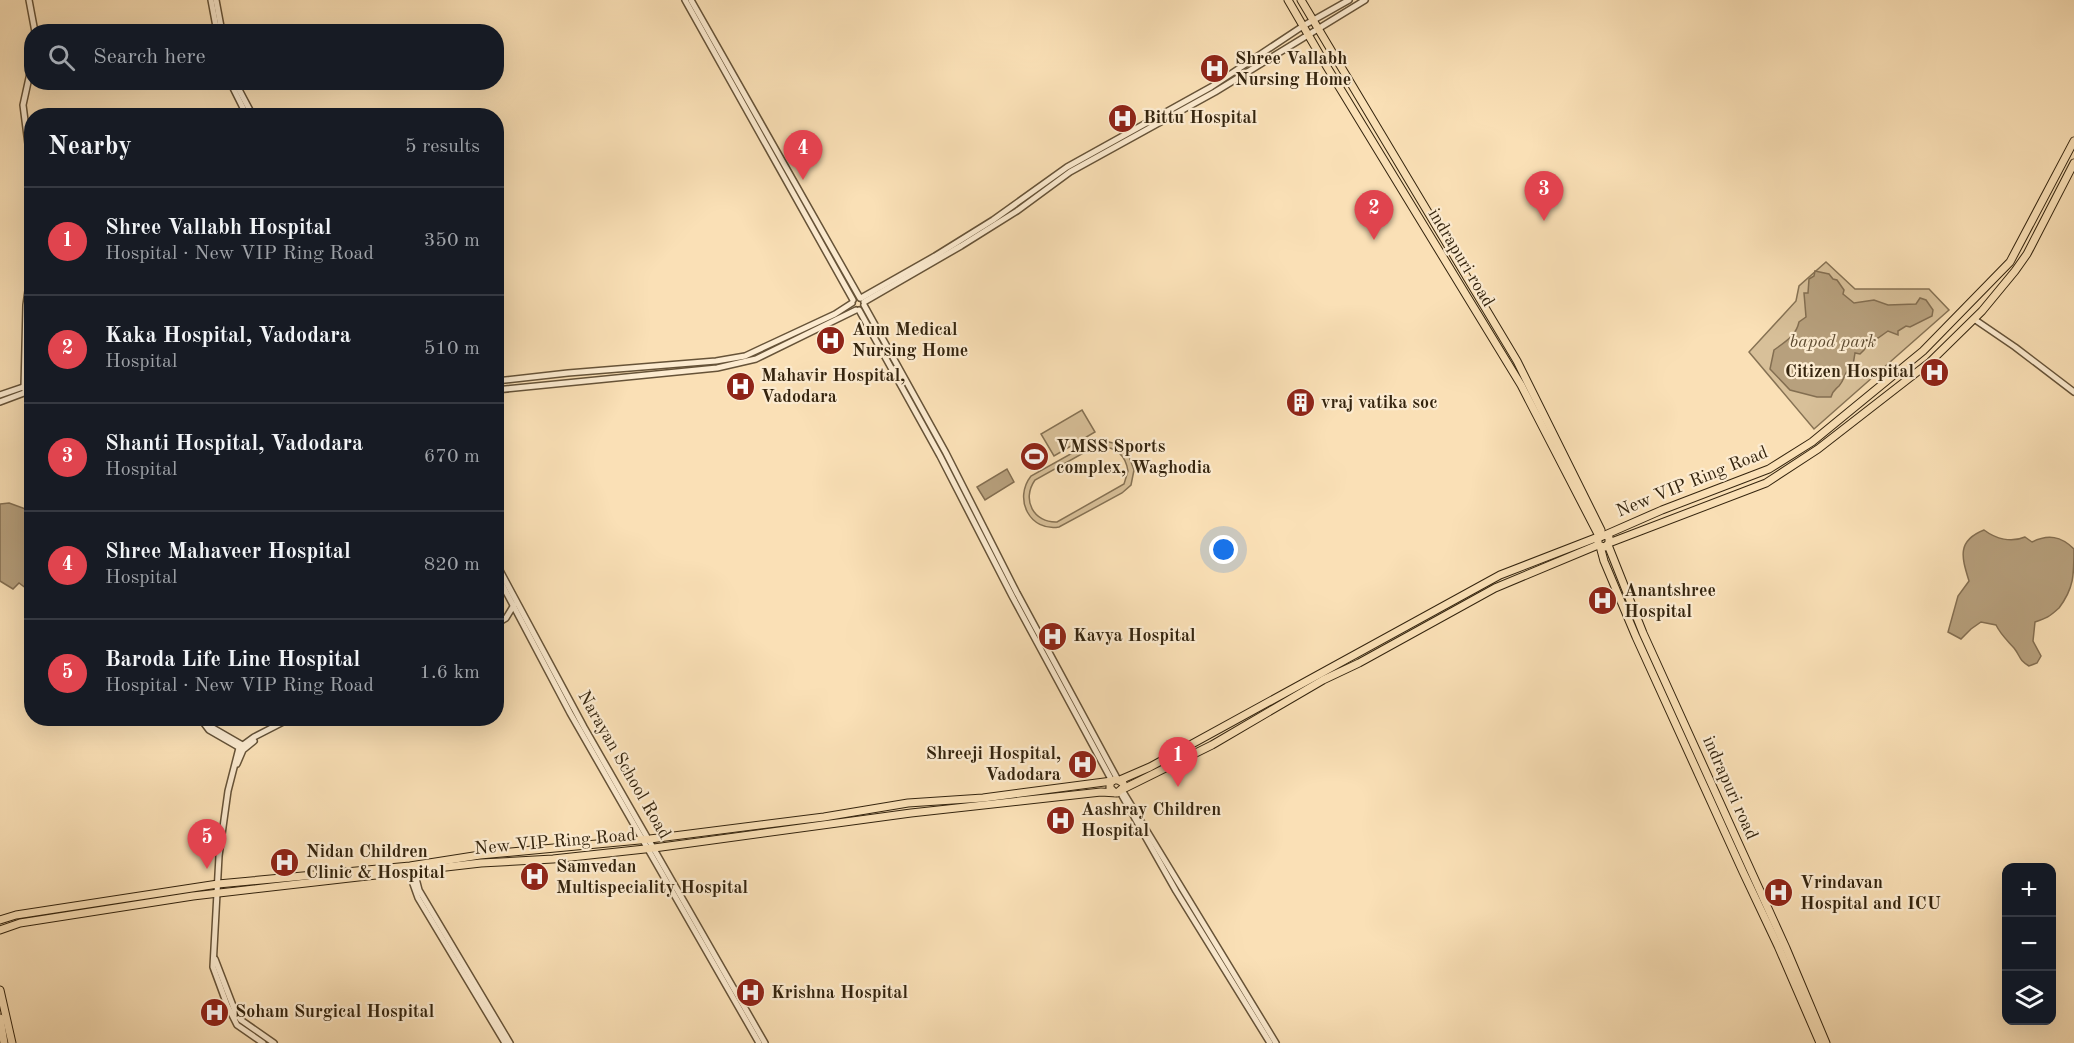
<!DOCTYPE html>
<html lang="en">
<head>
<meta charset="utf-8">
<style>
  body { margin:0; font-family:"Old Standard TT",serif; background:#242831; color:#f1f3f6 }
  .controls { position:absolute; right:18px; bottom:18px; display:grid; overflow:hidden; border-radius:12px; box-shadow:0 6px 24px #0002 }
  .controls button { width:54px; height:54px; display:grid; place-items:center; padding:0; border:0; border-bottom:2px solid #363941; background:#171b24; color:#f1f3f6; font:30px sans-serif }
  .you { position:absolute; left:1224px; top:550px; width:21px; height:21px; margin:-15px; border:4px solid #fff; border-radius:50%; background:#1a73e8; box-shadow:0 0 0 9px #1a73e833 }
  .badge { display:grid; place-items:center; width:39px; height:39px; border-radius:50%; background:#ea580c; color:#fff; font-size:20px; font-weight:700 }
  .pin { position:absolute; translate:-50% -50px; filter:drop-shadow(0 2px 3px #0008) }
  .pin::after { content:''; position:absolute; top:32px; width:21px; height:18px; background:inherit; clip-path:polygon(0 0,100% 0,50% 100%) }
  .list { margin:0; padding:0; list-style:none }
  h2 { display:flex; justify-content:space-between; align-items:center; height:78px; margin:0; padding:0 24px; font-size:26px }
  h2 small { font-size:20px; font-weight:400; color:#9ea1a6 }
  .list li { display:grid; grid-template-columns:39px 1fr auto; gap:18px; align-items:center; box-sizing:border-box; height:108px; padding:0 24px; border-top:2px solid #363941 }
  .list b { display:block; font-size:22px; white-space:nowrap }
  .list p { margin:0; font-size:20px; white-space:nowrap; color:#9ea1a6 }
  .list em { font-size:20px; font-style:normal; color:#9ea1a6 }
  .icon { flex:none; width:33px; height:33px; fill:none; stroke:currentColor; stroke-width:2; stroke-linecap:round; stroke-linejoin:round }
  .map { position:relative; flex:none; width:2074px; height:1043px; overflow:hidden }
  .search { position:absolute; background:#171b24; box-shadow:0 6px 24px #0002; left:24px; top:24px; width:480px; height:66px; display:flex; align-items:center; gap:15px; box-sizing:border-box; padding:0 21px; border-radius:24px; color:#9ea1a6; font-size:22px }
  .panel { position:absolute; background:#171b24; box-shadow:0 6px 24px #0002; left:24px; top:108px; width:480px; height:618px; border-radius:24px }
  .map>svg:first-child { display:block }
</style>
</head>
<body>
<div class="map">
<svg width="2074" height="1043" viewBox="0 0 2074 1043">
  <rect width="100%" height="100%" fill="#fae0b6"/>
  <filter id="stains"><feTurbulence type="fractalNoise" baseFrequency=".00333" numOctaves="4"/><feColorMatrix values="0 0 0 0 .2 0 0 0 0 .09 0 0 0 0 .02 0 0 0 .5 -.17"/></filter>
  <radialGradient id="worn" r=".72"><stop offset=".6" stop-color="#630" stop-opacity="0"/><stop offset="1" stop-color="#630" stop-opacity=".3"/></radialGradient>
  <g fill="#d8c099" stroke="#867254" stroke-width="1.5" fill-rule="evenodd">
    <path d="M1826,262L1855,289H1929L1949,310L1814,429L1749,352L1796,301L1799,286Z"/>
    <path d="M1082,410L1095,432L1054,456L1041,434Z"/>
    <path d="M1104,441L1118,444L1128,454L1134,470L1131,485L1122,493L1059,527C1030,532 1013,499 1031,476L1092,442ZM1094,447C1113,445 1125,452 1128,471L1124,484L1057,522C1034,523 1021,500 1035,480Z"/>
  </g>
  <g fill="#b7a07d" stroke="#836e51" stroke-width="1.5">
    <path d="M1815,271L1829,274L1833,279L1837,280L1844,290L1843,294L1854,303L1874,300L1888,305L1916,304L1920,298L1926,300L1933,310L1932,316L1910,327L1906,326L1898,331V335L1888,331L1878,338L1871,339L1864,350L1860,354L1855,353L1853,365C1843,372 1846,378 1839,386C1835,390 1833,390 1831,397H1817L1790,390L1770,369L1774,350C1785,342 1796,336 1799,322L1806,317L1804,293H1808L1809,279L1814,276Z"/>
    <path d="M1007,469L1014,482L985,500L977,487Z"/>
    <path d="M9,503L31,511V592L19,583L13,589L0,581V504Z"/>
    <path d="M1984,530C1996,539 2011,543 2025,537L2032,542C2048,534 2061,536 2074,549C2074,575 2074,588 2059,608C2049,617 2047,618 2035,622L2033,641L2041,656L2037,663L2029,666C2018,659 2021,657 2014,648C2007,640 2001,635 1996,625L1981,622L1971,629L1961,639L1948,632L1958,596L1969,581C1962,558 1956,541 1984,530Z"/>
  </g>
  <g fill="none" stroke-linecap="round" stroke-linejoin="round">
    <defs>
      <g id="tertiary">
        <path d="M29,0L35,32"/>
        <path d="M211,0L217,32"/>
        <path d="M216,0L222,32"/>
        <path d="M685,0L853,300"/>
        <path d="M691,0L860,298"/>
        <path d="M32,64L23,105L32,175"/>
        <path d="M230,82L247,116"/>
        <path d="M235,82L253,116"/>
        <path d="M32,262L26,305L24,388L32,403"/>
        <path d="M861,298L935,256L993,220L1067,167L1211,87L1303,26L1349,0"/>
        <path d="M864,302L961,246L1017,211L1070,172L1215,92L1365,0"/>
        <path d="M864,305L946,453L1017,593L1118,780"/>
        <path d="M859,310L940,456L1012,596L1112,781"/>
        <path d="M1974,319L2015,347L2074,392"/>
        <path d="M496,381L568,373L716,361L745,356L835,314L852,303"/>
        <path d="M496,390L717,368L756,359L856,310"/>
        <path d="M0,395L32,384"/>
        <path d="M0,402L32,390"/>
        <path d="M496,563L584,727L765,1043"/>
        <path d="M496,573L570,713L759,1043"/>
        <path d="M496,624L506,618L514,605"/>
        <path d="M200,718L209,730L242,749"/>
        <path d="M204,718L211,727L244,746"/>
        <path d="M237,764L243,750L254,741"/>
        <path d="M1122,790L1276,1043"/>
        <path d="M1120,792L1176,891L1270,1043"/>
        <path d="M413,867L419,890L510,1043"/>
        <path d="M408,870L418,898L505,1043"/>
        <path d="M215,959L235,1011L241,1020L274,1043"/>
        <path d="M263,1043L237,1025L227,1005L213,967L219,856L228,791L239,748L254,737L291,718"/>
      </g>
      <g id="primary">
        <path d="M1288,0L1324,62L1521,385L1599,536"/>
        <path d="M1301,0L1517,361L1601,530"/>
        <path d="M1605,535L1662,510L1769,469L1812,442L1923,351L2010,262L2074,141"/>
        <path d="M1609,543V537L1605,535L1598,538V545L1605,547L1609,543L1766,483L1818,449L1930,362L1982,311L2015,271L2027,254L2074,163"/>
        <path d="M1608,545L1643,633L1786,948L1826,1043"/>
        <path d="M1600,546L1604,561L1636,637L1743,872L1778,946L1820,1043"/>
        <path d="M1120,780L1150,767L1500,575L1598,537"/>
        <path d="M1123,789L1212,745L1323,680L1359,663L1495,588L1598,545"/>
        <path d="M0,920L16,915L218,884L410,866L480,855L650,839L824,817L908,803L983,798L1112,781"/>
        <path d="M0,930L20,923L193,896L481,863L553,859L654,848L911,813L1101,792L1117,793L1124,787L1123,783L1118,780H1114L1110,783V788L1115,793"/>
        <path d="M0,990L12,1043"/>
        <path d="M0,1018L4,1043"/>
      </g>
    </defs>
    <use href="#tertiary" stroke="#665338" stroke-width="8"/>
    <use href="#primary" stroke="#34240e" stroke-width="9"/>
    <use href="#tertiary" stroke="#fcebd0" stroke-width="5"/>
    <use href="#primary" stroke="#fae0b6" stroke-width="7"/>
  </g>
  <defs>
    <symbol id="hospital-disc" viewBox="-11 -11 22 22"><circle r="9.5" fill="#8f2418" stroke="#fcebd0"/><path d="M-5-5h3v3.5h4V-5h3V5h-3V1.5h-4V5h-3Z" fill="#fff"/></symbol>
    <symbol id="building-disc" viewBox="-11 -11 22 22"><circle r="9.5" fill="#8f2418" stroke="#fcebd0"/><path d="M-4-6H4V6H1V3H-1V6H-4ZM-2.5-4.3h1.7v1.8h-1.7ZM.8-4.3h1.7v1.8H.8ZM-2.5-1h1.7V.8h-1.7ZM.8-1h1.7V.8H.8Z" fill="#fff"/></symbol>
    <symbol id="stadium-disc" viewBox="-11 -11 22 22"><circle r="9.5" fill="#8f2418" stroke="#fcebd0"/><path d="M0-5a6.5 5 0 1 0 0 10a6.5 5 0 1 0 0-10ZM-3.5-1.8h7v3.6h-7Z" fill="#fff"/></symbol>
  </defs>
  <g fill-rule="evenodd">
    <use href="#hospital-disc" x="1198" y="52" width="33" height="33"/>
    <use href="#hospital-disc" x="1106" y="102" width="33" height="33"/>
    <use href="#hospital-disc" x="814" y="324" width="33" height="33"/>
    <use href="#hospital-disc" x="1918" y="356" width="33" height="33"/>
    <use href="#hospital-disc" x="724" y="370" width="33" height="33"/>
    <use href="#building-disc" x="1284" y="386" width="33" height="33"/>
    <use href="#stadium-disc" x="1018" y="440" width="33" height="33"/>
    <use href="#hospital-disc" x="1586" y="584" width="33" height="33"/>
    <use href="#hospital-disc" x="1036" y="620" width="33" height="33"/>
    <use href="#hospital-disc" x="1066" y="748" width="33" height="33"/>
    <use href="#hospital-disc" x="1044" y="804" width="33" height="33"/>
    <use href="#hospital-disc" x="268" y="846" width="33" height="33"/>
    <use href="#hospital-disc" x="518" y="860" width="33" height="33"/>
    <use href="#hospital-disc" x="1762" y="876" width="33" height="33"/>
    <use href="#hospital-disc" x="734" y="976" width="33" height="33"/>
    <use href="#hospital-disc" x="198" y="996" width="33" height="33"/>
  </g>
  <g text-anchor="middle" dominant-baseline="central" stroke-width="4.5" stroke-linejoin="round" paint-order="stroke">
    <g font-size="18" font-weight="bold" fill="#34240e" stroke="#fcebd0" text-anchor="start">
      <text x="1235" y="59">Shree Vallabh<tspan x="1235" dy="21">Nursing Home</tspan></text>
      <text x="1143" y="118">Bittu Hospital</text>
      <text x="852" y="330">Aum Medical<tspan x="852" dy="21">Nursing Home</tspan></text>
      <text x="1914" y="372" text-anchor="end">Citizen Hospital</text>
      <text x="761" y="376">Mahavir Hospital,<tspan x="761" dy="21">Vadodara</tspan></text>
      <text x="1321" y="403">vraj vatika soc</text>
      <text x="1056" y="447">VMSS Sports<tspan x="1056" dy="21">complex, Waghodia</tspan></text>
      <text x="1624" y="591">Anantshree<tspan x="1624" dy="21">Hospital</tspan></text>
      <text x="1073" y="636">Kavya Hospital</text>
      <text x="1061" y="754" text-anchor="end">Shreeji Hospital,<tspan x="1061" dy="21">Vadodara</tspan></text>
      <text x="1081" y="810">Aashray Children<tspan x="1081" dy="21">Hospital</tspan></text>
      <text x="306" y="852">Nidan Children<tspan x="306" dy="21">Clinic &amp; Hospital</tspan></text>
      <text x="556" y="867">Samvedan<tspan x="556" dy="21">Multispeciality Hospital</tspan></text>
      <text x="1800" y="883">Vrindavan<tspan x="1800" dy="21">Hospital and ICU</tspan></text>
      <text x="771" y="993">Krishna Hospital</text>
      <text x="235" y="1012">Soham Surgical Hospital</text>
    </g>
    <g font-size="18" fill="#34240e" stroke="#fcebd0">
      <text transform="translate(1461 258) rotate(59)">indrapuri road</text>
      <text transform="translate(1692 482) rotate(-22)">New VIP Ring Road</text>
      <text transform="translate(624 765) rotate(60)">Narayan School Road</text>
      <text transform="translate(1730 788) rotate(66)">indrapuri road</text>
      <text transform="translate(555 842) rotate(-5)">New VIP Ring Road</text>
    </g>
    <g font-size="18" font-style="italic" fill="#5d4b31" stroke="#fcebd0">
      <text x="1833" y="342">bapod park</text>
    </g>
  </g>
  <rect width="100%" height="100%" filter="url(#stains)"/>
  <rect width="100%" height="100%" fill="url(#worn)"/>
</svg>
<div class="controls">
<button>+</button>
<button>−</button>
<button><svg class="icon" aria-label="layers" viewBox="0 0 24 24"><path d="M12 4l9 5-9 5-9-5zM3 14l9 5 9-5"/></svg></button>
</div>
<div class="you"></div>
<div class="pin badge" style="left:1178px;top:787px;background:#e0444e">1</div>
<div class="pin badge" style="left:1374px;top:240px;background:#e0444e">2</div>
<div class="pin badge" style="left:1544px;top:221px;background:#e0444e">3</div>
<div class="pin badge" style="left:803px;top:180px;background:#e0444e">4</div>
<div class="pin badge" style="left:207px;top:869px;background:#e0444e">5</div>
<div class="search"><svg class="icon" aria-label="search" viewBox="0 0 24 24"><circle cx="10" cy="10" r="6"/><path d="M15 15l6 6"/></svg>Search here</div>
<section class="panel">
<h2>Nearby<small>5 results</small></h2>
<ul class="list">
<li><span class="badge" style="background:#e0444e">1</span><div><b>Shree Vallabh Hospital</b><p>Hospital · New VIP Ring Road</p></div><em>350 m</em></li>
<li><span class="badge" style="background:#e0444e">2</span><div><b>Kaka Hospital, Vadodara</b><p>Hospital</p></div><em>510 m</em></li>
<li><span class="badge" style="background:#e0444e">3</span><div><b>Shanti Hospital, Vadodara</b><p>Hospital</p></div><em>670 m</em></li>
<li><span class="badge" style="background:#e0444e">4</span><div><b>Shree Mahaveer Hospital</b><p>Hospital</p></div><em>820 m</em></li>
<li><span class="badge" style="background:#e0444e">5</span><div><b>Baroda Life Line Hospital</b><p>Hospital · New VIP Ring Road</p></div><em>1.6 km</em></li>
</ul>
</section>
</div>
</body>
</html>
